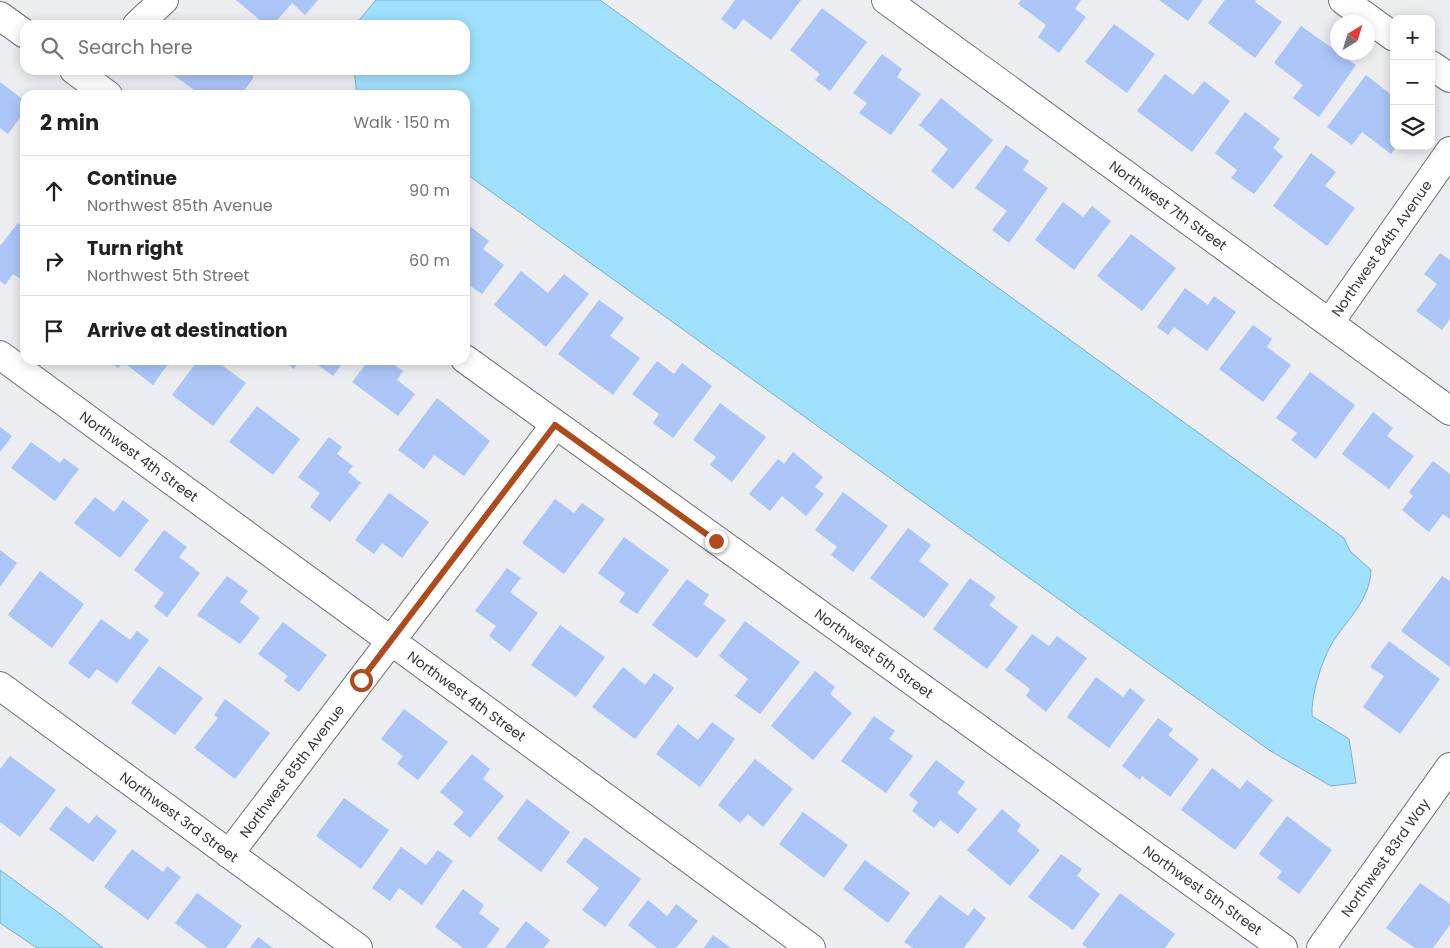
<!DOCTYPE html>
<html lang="en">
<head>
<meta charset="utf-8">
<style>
  body { margin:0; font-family:Poppins,sans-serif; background:#f6f6f6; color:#202124 }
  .controls { position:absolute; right:15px; top:15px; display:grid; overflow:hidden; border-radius:10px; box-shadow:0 2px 12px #0003 }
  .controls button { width:45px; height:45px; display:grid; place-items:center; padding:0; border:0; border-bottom:1px solid #e0e0e0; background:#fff; color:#202124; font:25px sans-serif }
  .compass { position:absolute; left:1330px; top:15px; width:45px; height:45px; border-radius:50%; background:#fff; box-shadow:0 2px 12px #0003; rotate:38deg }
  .stop { position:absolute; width:15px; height:15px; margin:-11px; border:4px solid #af4a1b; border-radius:50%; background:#fff }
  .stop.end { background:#af4a1b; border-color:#fff; box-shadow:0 1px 5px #0008 }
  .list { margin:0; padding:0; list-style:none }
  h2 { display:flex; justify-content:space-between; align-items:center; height:65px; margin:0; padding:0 20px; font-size:21px }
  h2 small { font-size:16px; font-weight:400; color:#757577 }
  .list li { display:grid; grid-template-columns:32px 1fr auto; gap:15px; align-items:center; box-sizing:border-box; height:70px; padding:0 20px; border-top:1px solid #e0e0e0 }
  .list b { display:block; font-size:19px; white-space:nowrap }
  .list p { margin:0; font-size:16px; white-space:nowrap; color:#757577 }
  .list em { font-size:16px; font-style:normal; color:#757577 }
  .icon { flex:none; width:28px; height:28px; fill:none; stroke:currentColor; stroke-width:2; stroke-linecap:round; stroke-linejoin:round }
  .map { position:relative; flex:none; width:1450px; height:948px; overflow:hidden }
  .search { position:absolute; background:#fff; box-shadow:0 2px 12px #0003; left:20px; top:20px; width:450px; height:55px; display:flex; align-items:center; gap:12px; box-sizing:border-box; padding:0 18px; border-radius:15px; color:#757577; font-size:19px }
  .panel { position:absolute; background:#fff; box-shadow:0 2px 12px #0003; left:20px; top:90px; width:450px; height:275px; border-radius:15px }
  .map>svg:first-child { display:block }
</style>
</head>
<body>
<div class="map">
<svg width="1450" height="948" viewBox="0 0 1450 948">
  <rect width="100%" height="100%" fill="#ebedf1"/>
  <g fill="#9fe1fc" stroke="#80aec2">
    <path d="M376,0H600L1344,538L1350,551L1371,570C1370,601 1346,620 1331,645C1321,663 1311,695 1312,716L1349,739L1356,783L1331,786L1269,750L465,173V95H357L354,70H465V25H355Z"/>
    <path d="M0,870L63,916L103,948H37L0,923Z"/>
  </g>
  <g fill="#aac5f6">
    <path d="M236,0H318L305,15L292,3L273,25H266Z"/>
    <path d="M735,0H801L771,40L743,19L735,30L721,19Z"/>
    <path d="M1021,0H1081L1075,9L1086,17L1059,53L1038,37L1046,25L1018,4Z"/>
    <path d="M1159,0H1203L1188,21Z"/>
    <path d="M1225,0H1256L1255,2L1282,22L1255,58L1208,23Z"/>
    <path d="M822,8L867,42L830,91L815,80L820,74L790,50Z"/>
    <path d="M1114,24L1155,54L1127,93L1085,62Z"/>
    <path d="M1301,26L1356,65L1319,117L1293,98L1303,85L1274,63Z"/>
    <path d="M882,54L902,69L897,77L921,94L891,135L859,113L867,103L853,93Z"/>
    <path d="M175,70H245L254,77L241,95H201L172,74Z"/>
    <path d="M1165,74L1193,95L1204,81L1230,101L1192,152L1137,111Z"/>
    <path d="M1366,75L1394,97V146H1397L1391,154L1362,132L1352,145L1327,127Z"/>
    <path d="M0,82L25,101V111L8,134L0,128Z"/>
    <path d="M941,98L993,140L953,189L931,171L948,149L919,125Z"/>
    <path d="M1245,112L1280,139L1273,148L1283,156L1254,194L1231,178L1237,170L1215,153Z"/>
    <path d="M1006,145L1029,161L1023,170L1048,188L1009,243L992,230L1007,211L975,188Z"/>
    <path d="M1311,153L1336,172L1325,186L1355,208L1327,246L1273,206Z"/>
    <path d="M1063,202L1083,217L1092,206L1111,221L1074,270L1035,240Z"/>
    <path d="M18,223L25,228V282L13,274L5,285L0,281V246Z"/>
    <path d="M467,224L489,241L483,249L504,265L482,294L465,282Z"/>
    <path d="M1131,234L1176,268L1142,311L1097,276Z"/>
    <path d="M1440,253L1450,260V319L1442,330L1416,311L1437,284L1424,274Z"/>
    <path d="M521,271L548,293L564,274L589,294L546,347L494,305Z"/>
    <path d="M1185,288L1208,305L1214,296L1236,312L1207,351L1174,327L1168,335L1157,327Z"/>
    <path d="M599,300L624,318L610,336L640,358L613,395L558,354Z"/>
    <path d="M1253,325L1272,339L1267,347L1291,365L1263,402L1219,369Z"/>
    <path d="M108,360H171L153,385L123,362L118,368Z"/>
    <path d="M198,360H215L246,383L213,426L172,395Z"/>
    <path d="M282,360H300L294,369Z"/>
    <path d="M311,360H345L333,376Z"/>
    <path d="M369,360H388L403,371L397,380L415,394L398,416L352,382Z"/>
    <path d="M657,361L674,374L682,363L712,386L673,438L653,423L659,414L632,394Z"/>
    <path d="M1310,372L1355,405L1316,459L1291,440L1297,433L1276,418Z"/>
    <path d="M437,398L490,441L464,476L434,455L424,469L398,450Z"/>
    <path d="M720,403L766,437L732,482L710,465L716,457L693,440Z"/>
    <path d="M257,406L300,439L273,475L229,442Z"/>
    <path d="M1373,412L1393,428L1387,436L1414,456L1389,489L1342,454Z"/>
    <path d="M0,427L12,436L0,452Z"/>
    <path d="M329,437L342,447L337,454L353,466L348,472L361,483L330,522L310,507L320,493L298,477Z"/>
    <path d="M31,442L60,463L64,458L79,469L55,501L11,468Z"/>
    <path d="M793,452L823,477L815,487L824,494L806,516L782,496L770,511L749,494L778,459L784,464Z"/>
    <path d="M1433,461L1450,474V519L1443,514L1429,532L1402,510L1413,496L1409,492Z"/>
    <path d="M843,492L888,526L853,572L831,555L837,547L815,530Z"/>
    <path d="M389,493L429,522L402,558L382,543L374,554L355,540Z"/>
    <path d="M95,497L114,512L123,500L149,520L120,558L74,523Z"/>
    <path d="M555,499L574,513L582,503L605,519L564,574L522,543Z"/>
    <path d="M908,528L931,545L919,561L949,584L924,618L870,578Z"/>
    <path d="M164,530L187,547L179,557L200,573L167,617L154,607L164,593L134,570Z"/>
    <path d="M624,537L669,570L637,614L619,602L625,593L598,573Z"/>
    <path d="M0,550L17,563L0,587Z"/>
    <path d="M507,568L521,578L510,592L538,613L510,652L489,636L496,626L475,611Z"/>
    <path d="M40,571L84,604L52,648L8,615Z"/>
    <path d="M227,576L248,591L240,602L260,618L240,644L197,615Z"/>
    <path d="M1442,576L1450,581V667L1401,631Z"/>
    <path d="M970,578L996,597L989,605L1018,627L987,669L933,629Z"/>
    <path d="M687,579L709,595L703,604L726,620L697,658L652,625Z"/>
    <path d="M101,619L130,640L137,631L149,640L117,683L97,669L89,679L68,663Z"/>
    <path d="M745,621L800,662L760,714L735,696L748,679L719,656Z"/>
    <path d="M283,622L327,655L299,692L284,681L288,676L258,654Z"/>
    <path d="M560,625L605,657L576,697L531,665Z"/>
    <path d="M1032,634L1049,646L1057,636L1087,658L1046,712L1026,696L1030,689L1005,670Z"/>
    <path d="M1389,641L1440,679L1400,734L1363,707L1384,676L1370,667Z"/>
    <path d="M159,666L203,698L175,735L131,703Z"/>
    <path d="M623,667L645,685L654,673L674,688L635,739L592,707Z"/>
    <path d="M815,671L835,687L830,694L852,713L813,760L771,726Z"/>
    <path d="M1096,677L1123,697L1130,688L1145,700L1109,748L1067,717Z"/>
    <path d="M225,699L270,733L235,779L194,748L218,718L214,715Z"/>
    <path d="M404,709L448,742L418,780L397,764L403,756L381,739Z"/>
    <path d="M874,716L895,731L889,739L913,756L886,793L841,761Z"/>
    <path d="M1158,718L1173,729L1168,735L1199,759L1170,797L1142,776L1140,780L1122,766Z"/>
    <path d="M712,722L735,739L700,787L656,754L678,724L698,740Z"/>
    <path d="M472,754L490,769L483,779L504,796L470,838L453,824L464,812L440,792Z"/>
    <path d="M10,756L56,790L20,837L0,822V769Z"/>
    <path d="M755,759L793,789L763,827L748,814L740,823L718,805Z"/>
    <path d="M936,760L965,782L957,793L977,809L958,834L940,820L934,828L912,811L918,802L909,795Z"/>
    <path d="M1212,768L1240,789L1247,780L1273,800L1235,850L1181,810Z"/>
    <path d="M344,798L389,830L361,869L316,836Z"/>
    <path d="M527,799L570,832L541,872L497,839Z"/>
    <path d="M66,806L89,824L96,815L117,831L93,862L49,829Z"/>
    <path d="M1002,809L1021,825L1017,831L1040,850L1010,886L967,850Z"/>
    <path d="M803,812L848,845L824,878L779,844Z"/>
    <path d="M1287,816L1332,850L1299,894L1277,878L1282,871L1259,854Z"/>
    <path d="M585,837L641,879L605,927L582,910L599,888L566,862Z"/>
    <path d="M401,847L426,865L438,850L453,861L422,905L399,888L390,901L372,888Z"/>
    <path d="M132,849L163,872L167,866L181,877L148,920L104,887Z"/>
    <path d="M1061,854L1082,869L1077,876L1100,894L1073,930L1028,897Z"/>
    <path d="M865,860L910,893L888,923L843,889Z"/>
    <path d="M1420,883L1450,904V925L1433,948H1415L1386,928Z"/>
    <path d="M463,889L484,905L479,913L500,929L486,948H463L435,927Z"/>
    <path d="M197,893L242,926L226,948H208L175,923Z"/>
    <path d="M1120,893L1175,934L1165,948H1087L1082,944Z"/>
    <path d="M940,895L968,916L974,908L986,918L964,948H913L904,942Z"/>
    <path d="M648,900L667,916L676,904L698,921L676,948H657L628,925Z"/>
    <path d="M526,921L550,940L544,948H505Z"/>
    <path d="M713,935L731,948H704Z"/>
    <path d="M258,937L273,948H250Z"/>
  </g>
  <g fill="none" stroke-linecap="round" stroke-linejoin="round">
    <defs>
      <g id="minor">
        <path id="s1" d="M886,0L1450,411"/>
        <path d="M1343,0L1394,37"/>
        <path d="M0,16L25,34"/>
        <path d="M137,25L164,0"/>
        <path d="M1431,65L1450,78"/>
        <path d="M74,70L108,95"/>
        <path id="s2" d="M1330,322L1450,151"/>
        <path id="s3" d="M0,355L811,948"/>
        <path id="s4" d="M465,359L1283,948"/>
        <path id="s5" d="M0,686L358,948"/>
        <path id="s6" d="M229,854L555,425"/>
        <path id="s7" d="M1321,948L1450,767"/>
      </g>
    </defs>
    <use href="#minor" stroke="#6e7073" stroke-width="30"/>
    <use href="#minor" stroke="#fff" stroke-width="28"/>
  </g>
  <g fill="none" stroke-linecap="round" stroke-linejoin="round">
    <path stroke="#af4a1b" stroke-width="6" d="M361,680L555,425L716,541"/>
  </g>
  <g text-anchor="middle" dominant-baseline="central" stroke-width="4.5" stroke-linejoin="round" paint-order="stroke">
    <g font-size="14" fill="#363739" stroke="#ebedf1">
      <text stroke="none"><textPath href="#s1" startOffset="349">Northwest 7th Street</textPath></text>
      <text stroke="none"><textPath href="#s2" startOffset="90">Northwest 84th Avenue</textPath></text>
      <text stroke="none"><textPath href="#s3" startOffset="172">Northwest 4th Street</textPath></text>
      <text stroke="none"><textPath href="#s4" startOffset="504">Northwest 5th Street</textPath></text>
      <text stroke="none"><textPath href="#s3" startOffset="578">Northwest 4th Street</textPath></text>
      <text stroke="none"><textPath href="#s6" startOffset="104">Northwest 85th Avenue</textPath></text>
      <text stroke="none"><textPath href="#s5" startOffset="222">Northwest 3rd Street</textPath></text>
      <text stroke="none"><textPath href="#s7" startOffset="111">Northwest 83rd Way</textPath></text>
      <text stroke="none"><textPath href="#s4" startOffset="909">Northwest 5th Street</textPath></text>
    </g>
  </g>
</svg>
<div class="controls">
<button>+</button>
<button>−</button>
<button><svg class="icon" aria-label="layers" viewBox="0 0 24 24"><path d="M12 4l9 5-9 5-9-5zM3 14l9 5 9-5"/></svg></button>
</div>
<svg class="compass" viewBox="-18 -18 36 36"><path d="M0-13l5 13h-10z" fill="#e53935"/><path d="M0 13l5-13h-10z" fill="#757577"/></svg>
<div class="stop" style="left:361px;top:680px"></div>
<div class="stop end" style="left:716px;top:541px"></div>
<div class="search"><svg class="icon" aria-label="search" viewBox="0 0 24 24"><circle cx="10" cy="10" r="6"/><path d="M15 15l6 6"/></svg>Search here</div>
<section class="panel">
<h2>2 min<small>Walk · 150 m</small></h2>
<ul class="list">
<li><svg class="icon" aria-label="ahead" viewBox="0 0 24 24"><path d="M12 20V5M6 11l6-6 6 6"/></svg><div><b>Continue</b><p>Northwest 85th Avenue</p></div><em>90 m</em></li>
<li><svg class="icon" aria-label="right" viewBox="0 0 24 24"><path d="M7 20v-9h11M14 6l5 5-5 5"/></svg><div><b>Turn right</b><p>Northwest 5th Street</p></div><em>60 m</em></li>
<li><svg class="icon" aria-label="arrive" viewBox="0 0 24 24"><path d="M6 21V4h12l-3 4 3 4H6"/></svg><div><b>Arrive at destination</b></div></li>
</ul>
</section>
</div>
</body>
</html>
